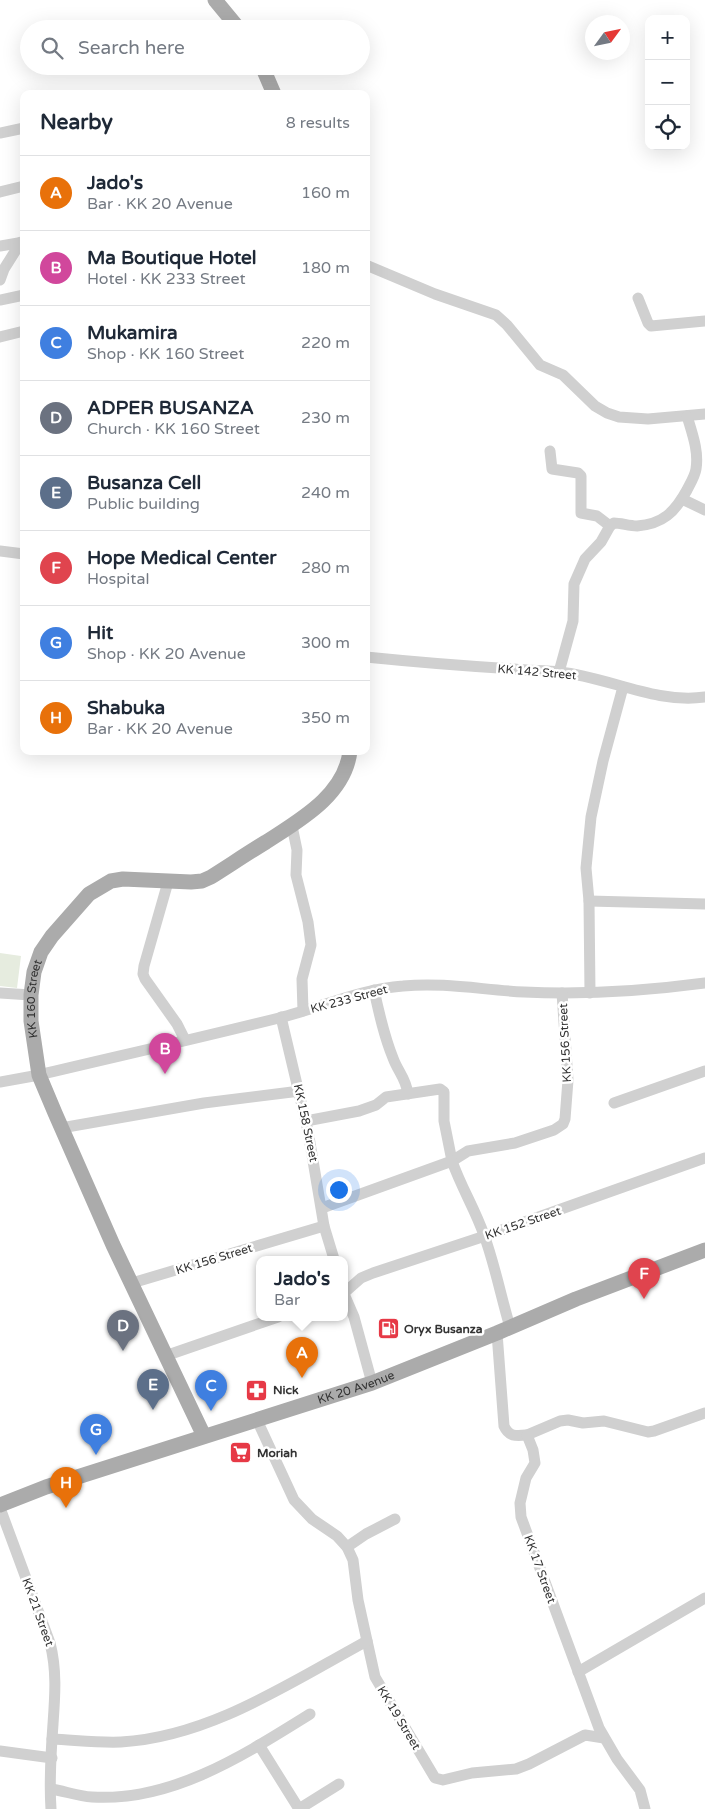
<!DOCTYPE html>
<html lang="en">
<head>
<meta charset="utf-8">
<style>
  body { margin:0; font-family:"Varela Round",sans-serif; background:#f2f2f3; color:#1f2937 }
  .controls { position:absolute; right:15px; top:15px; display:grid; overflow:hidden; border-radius:10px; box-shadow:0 5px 20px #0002 }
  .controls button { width:45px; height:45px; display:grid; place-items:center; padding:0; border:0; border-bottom:1px solid #e0e1e3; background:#fff; color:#1f2937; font:25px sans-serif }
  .compass { position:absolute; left:585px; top:15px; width:45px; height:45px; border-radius:50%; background:#fff; box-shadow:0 5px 20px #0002; rotate:57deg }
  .you { position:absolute; left:338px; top:1189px; width:18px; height:18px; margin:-12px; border:4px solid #fff; border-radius:50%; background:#1a73e8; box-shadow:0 0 0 8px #1a73e833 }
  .badge { display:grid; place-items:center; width:32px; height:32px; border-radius:50%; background:#111827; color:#fff; font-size:16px; font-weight:700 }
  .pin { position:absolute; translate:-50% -41px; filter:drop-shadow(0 1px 2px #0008) }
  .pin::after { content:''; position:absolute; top:26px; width:18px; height:15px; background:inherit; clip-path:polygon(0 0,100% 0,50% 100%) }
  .popup { position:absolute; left:256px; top:1256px; width:92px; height:65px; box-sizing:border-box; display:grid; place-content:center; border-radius:10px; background:#fff; filter:drop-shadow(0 1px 4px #0005); font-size:16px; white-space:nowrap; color:#747a83 }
  .popup b { font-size:19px; color:#1f2937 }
  .popup::after { content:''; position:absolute; left:50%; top:100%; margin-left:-10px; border:10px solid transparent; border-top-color:#fff }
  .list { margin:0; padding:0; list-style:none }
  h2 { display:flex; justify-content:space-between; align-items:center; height:65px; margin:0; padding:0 20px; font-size:21px }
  h2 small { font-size:16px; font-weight:400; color:#747a83 }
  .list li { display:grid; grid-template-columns:32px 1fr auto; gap:15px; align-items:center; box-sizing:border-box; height:75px; padding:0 20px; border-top:1px solid #e0e1e3 }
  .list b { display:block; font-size:19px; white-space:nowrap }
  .list p { margin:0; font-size:16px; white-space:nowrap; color:#747a83 }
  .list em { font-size:16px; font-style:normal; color:#747a83 }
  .icon { flex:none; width:28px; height:28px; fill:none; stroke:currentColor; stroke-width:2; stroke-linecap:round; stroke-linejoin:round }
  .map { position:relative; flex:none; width:705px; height:1809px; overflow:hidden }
  .search { position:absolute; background:#fff; box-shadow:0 5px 20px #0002; left:20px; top:20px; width:350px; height:55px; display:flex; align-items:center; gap:12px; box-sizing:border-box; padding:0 18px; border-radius:28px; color:#747a83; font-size:19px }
  .panel { position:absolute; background:#fff; box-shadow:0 5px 20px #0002; left:20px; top:90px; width:350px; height:665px; border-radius:10px }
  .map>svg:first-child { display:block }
</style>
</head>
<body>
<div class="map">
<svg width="705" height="1809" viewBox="0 0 705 1809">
  <rect width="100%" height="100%" fill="#fff"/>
  <path fill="#e6ecdf" d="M0,953L21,956L17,988L0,986Z"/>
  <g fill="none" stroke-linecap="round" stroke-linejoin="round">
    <g stroke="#d0d0d0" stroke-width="11">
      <path d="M0,133L24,128"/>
      <path d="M0,192L24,186"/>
      <path d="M0,246L24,242"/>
      <path d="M366,265L435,294L496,315L507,325L540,365L563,375L595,406L607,413L619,417L648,419L705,414"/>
      <path d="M0,280L4,269L21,242"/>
      <path d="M638,298L648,323L651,326L705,321"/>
      <path d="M0,300L24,295"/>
      <path d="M0,337L24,331"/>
      <path d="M550,451L552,469L578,473L581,476V513L597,516L610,526"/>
      <path d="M682,499L705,510"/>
      <path d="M0,551L24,554"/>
      <path d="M366,657C415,662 465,666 514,669C529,671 545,670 560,672C608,677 655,704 705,697"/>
      <path d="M559,672L573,621L574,584L585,559L601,542L610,526L614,523C621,523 629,526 637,526C663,524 675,512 687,490C690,484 695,476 696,469C699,451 692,433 687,416"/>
      <path d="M292,826L297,850L296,875L308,922L311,945L302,979L303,1011"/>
      <path d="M168,882L144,966L143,974L145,979L177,1024L185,1040"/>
      <path d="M589,901L705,904"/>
      <path d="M374,990C379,1013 384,1036 393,1058C398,1072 406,1078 408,1094"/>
      <path d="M0,993L31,995"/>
      <path d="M590,993L589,901L586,868L591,817L603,761L623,687"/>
      <path d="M281,1017L308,1131L324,1226L334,1259"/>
      <path d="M0,1082L39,1075C119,1056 199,1038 279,1018C320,1008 360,989 403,986C444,982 483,990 524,992C585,995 645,991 705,983"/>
      <path d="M614,1103L705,1071"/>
      <path d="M306,1121L359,1111L376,1105L386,1097L440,1089L444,1092V1121L452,1161L468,1151L515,1143L554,1130L563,1124L565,1119L568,1080L562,993"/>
      <path d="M61,1128L204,1103L300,1091"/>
      <path d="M322,1208L452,1161C461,1187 475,1209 484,1235C495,1265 501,1297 510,1327"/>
      <path d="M132,1283L324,1226"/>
      <path d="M344,1293L361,1278L373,1273L485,1236L705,1158"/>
      <path d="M344,1294L354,1317L372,1383"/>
      <path d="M497,1333L504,1426C509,1437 516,1436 527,1435L533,1450L535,1463L526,1478L520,1503L521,1517L599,1728L617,1759L640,1790L645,1809"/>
      <path d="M165,1356L278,1317"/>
      <path d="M257,1420L294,1500L312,1519L337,1536L347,1547L353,1560L358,1600L375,1677L435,1778L443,1780L472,1773L516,1769L529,1764L585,1735L604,1738"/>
      <path d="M527,1435L560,1421L568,1420L583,1423L604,1421L648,1432L654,1431L705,1413"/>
      <path d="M0,1508L50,1643C57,1670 55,1696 53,1724C51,1751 49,1781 51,1809"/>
      <path d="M347,1547L366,1534L395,1519"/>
      <path d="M578,1672L705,1598"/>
      <path d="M52,1739C75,1740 98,1743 121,1742C210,1737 291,1682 367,1641"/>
      <path d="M259,1745L299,1809"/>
      <path d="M0,1751L52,1758"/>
      <path d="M51,1789C64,1791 78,1796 92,1797C172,1802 244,1755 310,1714"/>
      <path d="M299,1809L339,1784"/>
    </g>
    <g stroke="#ababab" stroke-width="15">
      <path d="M215,0L239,29"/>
      <path d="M262,66L274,94"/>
      <path id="s1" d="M204,1436L113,1245L55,1113L39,1075L31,1021V995L34,972L41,952L52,936L89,894L111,881L123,879L191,882L202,881L211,877C230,865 248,853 266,842C300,820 345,795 350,751"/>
      <path id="s2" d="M0,1505L46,1487L372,1383L497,1333L576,1299L705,1250"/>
    </g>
  </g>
  <defs>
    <symbol id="fuel-square" viewBox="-11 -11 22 22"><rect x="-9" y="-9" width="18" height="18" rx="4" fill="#e63946" stroke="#fff"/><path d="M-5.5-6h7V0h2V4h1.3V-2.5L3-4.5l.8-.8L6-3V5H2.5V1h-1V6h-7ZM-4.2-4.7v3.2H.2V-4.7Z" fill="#fff"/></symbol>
    <symbol id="pharmacy-square" viewBox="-11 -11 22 22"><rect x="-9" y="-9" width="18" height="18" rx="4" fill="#e63946" stroke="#fff"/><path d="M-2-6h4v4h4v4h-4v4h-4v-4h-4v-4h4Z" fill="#fff"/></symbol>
    <symbol id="supermarket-square" viewBox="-11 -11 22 22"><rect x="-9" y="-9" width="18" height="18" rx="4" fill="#e63946" stroke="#fff"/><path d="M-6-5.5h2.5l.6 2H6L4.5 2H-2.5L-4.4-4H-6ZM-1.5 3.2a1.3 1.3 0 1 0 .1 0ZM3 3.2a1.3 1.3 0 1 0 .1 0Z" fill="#fff"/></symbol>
  </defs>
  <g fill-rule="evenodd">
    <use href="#fuel-square" x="376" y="1316" width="25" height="25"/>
    <use href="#pharmacy-square" x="244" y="1378" width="25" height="25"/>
    <use href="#supermarket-square" x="228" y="1440" width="25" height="25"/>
  </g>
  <g text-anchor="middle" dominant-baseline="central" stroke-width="5" stroke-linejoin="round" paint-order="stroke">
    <g font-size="12" fill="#333" stroke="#fff">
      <text transform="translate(537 672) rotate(5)">KK 142 Street</text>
      <text stroke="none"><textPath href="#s1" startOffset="474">KK 160 Street</textPath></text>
      <text transform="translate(349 999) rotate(-15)">KK 233 Street</text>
      <text transform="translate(565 1043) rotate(-93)">KK 156 Street</text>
      <text transform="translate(306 1123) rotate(78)">KK 158 Street</text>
      <text transform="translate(523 1223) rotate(-19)">KK 152 Street</text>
      <text transform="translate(214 1259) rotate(-17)">KK 156 Street</text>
      <text stroke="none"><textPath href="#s2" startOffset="375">KK 20 Avenue</textPath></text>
      <text transform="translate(540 1569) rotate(70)">KK 17 Street</text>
      <text transform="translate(38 1612) rotate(70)">KK 21 Street</text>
      <text transform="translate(399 1718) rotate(59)">KK 19 Street</text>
    </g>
    <g font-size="12" font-weight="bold" fill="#333" stroke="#fff" text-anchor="start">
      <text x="404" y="1329">Oryx Busanza</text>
      <text x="273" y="1390">Nick</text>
      <text x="257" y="1453">Moriah</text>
    </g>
  </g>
</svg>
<div class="controls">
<button>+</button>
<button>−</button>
<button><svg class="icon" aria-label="locate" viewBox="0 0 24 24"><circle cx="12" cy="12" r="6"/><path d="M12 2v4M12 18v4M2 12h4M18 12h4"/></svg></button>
</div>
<svg class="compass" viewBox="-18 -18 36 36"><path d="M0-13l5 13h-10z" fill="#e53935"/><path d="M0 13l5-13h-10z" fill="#747a83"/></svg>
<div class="you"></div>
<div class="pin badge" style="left:302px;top:1378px;background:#e8710a">A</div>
<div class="popup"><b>Jado's</b>Bar</div>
<div class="pin badge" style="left:165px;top:1074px;background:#d1479c">B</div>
<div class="pin badge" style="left:211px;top:1411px;background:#3f7fe0">C</div>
<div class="pin badge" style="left:123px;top:1351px;background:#6b7280">D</div>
<div class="pin badge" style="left:153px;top:1410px;background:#5c6f8a">E</div>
<div class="pin badge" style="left:644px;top:1299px;background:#e0444e">F</div>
<div class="pin badge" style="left:96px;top:1455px;background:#3f7fe0">G</div>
<div class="pin badge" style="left:66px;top:1508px;background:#e8710a">H</div>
<div class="search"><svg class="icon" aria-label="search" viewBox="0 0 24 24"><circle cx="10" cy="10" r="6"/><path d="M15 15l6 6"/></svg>Search here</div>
<section class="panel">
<h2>Nearby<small>8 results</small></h2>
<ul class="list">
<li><span class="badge" style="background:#e8710a">A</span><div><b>Jado's</b><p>Bar · KK 20 Avenue</p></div><em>160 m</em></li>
<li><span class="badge" style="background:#d1479c">B</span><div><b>Ma Boutique Hotel</b><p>Hotel · KK 233 Street</p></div><em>180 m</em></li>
<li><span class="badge" style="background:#3f7fe0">C</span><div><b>Mukamira</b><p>Shop · KK 160 Street</p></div><em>220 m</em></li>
<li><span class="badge" style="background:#6b7280">D</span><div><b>ADPER BUSANZA</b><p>Church · KK 160 Street</p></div><em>230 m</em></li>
<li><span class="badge" style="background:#5c6f8a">E</span><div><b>Busanza Cell</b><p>Public building</p></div><em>240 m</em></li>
<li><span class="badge" style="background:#e0444e">F</span><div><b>Hope Medical Center</b><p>Hospital</p></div><em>280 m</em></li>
<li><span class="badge" style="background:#3f7fe0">G</span><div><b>Hit</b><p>Shop · KK 20 Avenue</p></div><em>300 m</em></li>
<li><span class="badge" style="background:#e8710a">H</span><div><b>Shabuka</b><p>Bar · KK 20 Avenue</p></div><em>350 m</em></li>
</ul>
</section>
</div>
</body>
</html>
